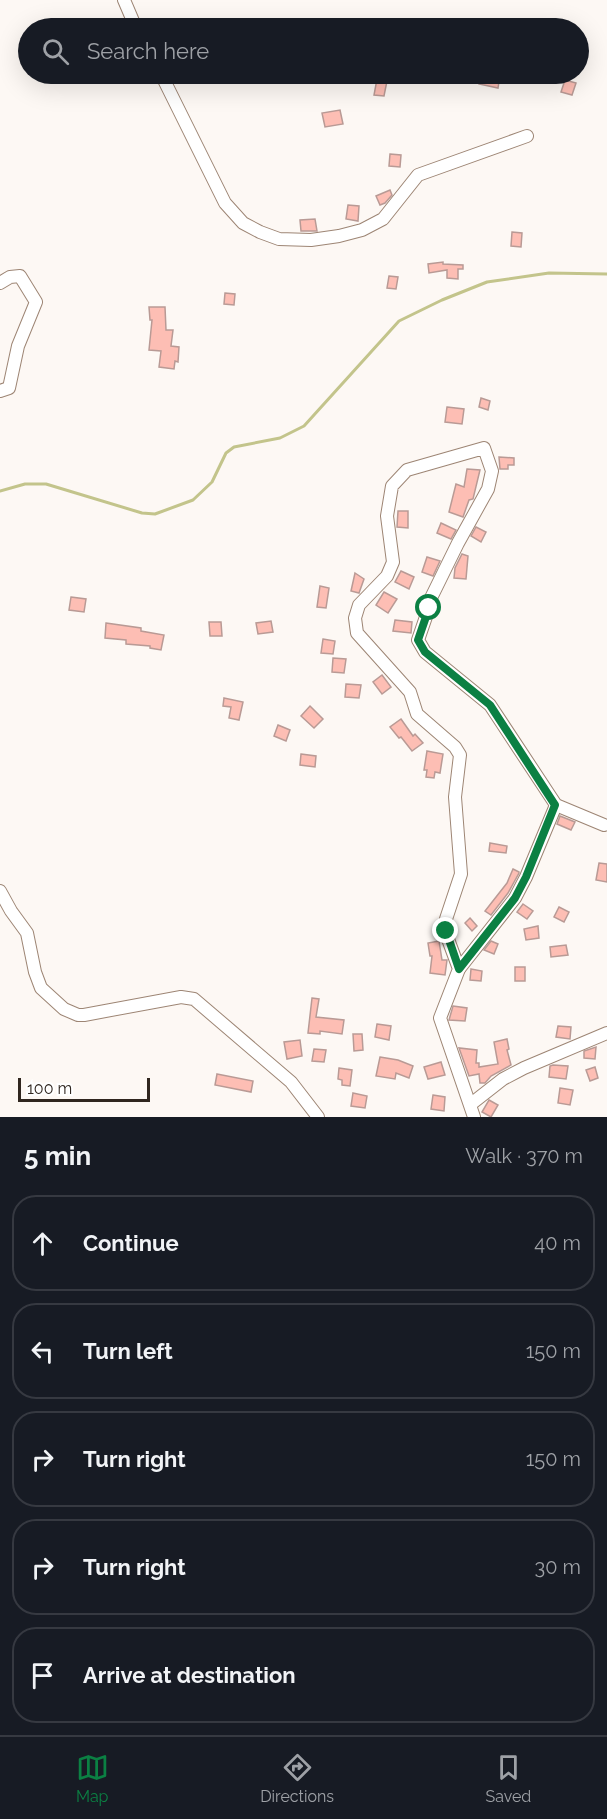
<!DOCTYPE html>
<html lang="en">
<head>
<meta charset="utf-8">
<style>
  body { margin:0; font-family:Raleway,sans-serif; background:#20242c; color:#f1f3f6 }
  .scale { position:absolute; left:18px; bottom:15px; width:132px; box-sizing:border-box; padding-left:6px; border:3px solid #30261f; border-top:0; font-size:16px; line-height:21px; white-space:nowrap; color:#30261f; -webkit-text-stroke:4px #fff; paint-order:stroke }
  .stop { position:absolute; width:18px; height:18px; margin:-14px; border:4px solid #0b8043; border-radius:50%; background:#fff }
  .stop.end { background:#0b8043; border-color:#fff; box-shadow:0 2px 6px #0008 }
  .list { margin:0; padding:0; list-style:none }
  h2 { display:flex; justify-content:space-between; align-items:center; height:78px; margin:0; padding:0 24px; font-size:26px }
  h2 small { font-size:20px; font-weight:400; color:#9ea1a6 }
  .list li { display:grid; grid-template-columns:39px 1fr auto; gap:18px; align-items:center; box-sizing:border-box; height:96px; margin:0 12px 12px; padding:0 12px; border:2px solid #363941; border-radius:24px }
  .list b { display:block; font-size:22px; white-space:nowrap }
  .list em { font-size:20px; font-style:normal; color:#9ea1a6 }
  .icon { flex:none; width:33px; height:33px; fill:none; stroke:currentColor; stroke-width:2; stroke-linecap:round; stroke-linejoin:round }
  .map { position:relative; flex:none; width:607px; height:1117px; overflow:hidden }
  .search { position:absolute; background:#171b24; box-shadow:0 6px 24px #0002; left:18px; right:18px; top:18px; height:66px; display:flex; align-items:center; gap:15px; box-sizing:border-box; padding:0 21px; border-radius:33px; color:#9ea1a6; font-size:22px }
  .sheet { height:618px; background:#171b24 }
  nav { display:flex; justify-content:space-around; align-items:center; box-sizing:border-box; height:84px; border-top:2px solid #363941; background:#171b24; font-size:16px; color:#9ea1a6 }
  nav a { display:grid; justify-items:center; gap:3px }
  nav .on { color:#0b8043 }
  .map>svg:first-child { display:block }
</style>
</head>
<body>
<div class="map">
<svg width="607" height="1117" viewBox="0 0 607 1117">
  <rect width="100%" height="100%" fill="#fdf8f4"/>
  <g fill="none" stroke-linecap="round" stroke-linejoin="round">
    <path stroke="#c3c48b" stroke-width="3" d="M0,491L25,484H46L142,513L155,514L193,500L212,482L226,453L234,447L280,438L304,426L399,321L442,300L487,282L549,273L607,274"/>
  </g>
  <g fill="#fdbeb4" stroke="#b99a95" stroke-width="1.5">
    <path d="M481,74L500,75L498,88L479,84Z"/>
    <path d="M377,79L387,81L384,96L374,95Z"/>
    <path d="M565,80L576,83L572,95L561,92Z"/>
    <path d="M340,110L343,124L325,127L322,113Z"/>
    <path d="M390,154L401,155L400,167L389,166Z"/>
    <path d="M390,190L392,195L385,203L380,205L376,196Z"/>
    <path d="M348,205L359,206L358,221L346,219Z"/>
    <path d="M315,219L317,231H301L300,220Z"/>
    <path d="M512,232L522,233L521,247L511,246Z"/>
    <path d="M443,262V264L463,265V269H458V279L447,278V270L429,273L428,264Z"/>
    <path d="M389,276L398,277L396,289L387,288Z"/>
    <path d="M225,293L235,294L234,305L224,304Z"/>
    <path d="M149,307H165L166,330H173L171,346L179,347L178,362L175,361L174,369L159,367L161,351L149,350L152,320H150Z"/>
    <path d="M481,398L490,401L488,410L479,407Z"/>
    <path d="M447,407L464,409L462,424L445,422Z"/>
    <path d="M499,457L514,458V465H508V469H500Z"/>
    <path d="M467,469L480,470L473,499L469,500L463,517L449,512L456,484L464,487Z"/>
    <path d="M398,511H408V528L397,527Z"/>
    <path d="M441,523L456,530L451,539L437,533Z"/>
    <path d="M476,527L486,532L481,542L471,536Z"/>
    <path d="M462,554L468,556L466,579L454,578L455,568Z"/>
    <path d="M427,557L440,561L433,576L422,572Z"/>
    <path d="M401,571L414,577L409,589L395,582Z"/>
    <path d="M355,573L364,579L359,593L351,591Z"/>
    <path d="M320,586L329,588L326,608L317,607Z"/>
    <path d="M384,592L397,599L388,613L376,605Z"/>
    <path d="M71,597L86,599L84,612L69,610Z"/>
    <path d="M395,620L412,622L411,633L393,631Z"/>
    <path d="M271,621L273,632L258,634L256,623Z"/>
    <path d="M209,622H221L222,636H210Z"/>
    <path d="M106,623L141,628V631L164,635L161,650L150,648V646L126,644V640L105,638Z"/>
    <path d="M323,639L335,641L333,654L321,653Z"/>
    <path d="M333,658L346,659L344,673L332,672Z"/>
    <path d="M382,675L391,687L382,694L373,682Z"/>
    <path d="M346,684L361,685L359,698L345,697Z"/>
    <path d="M224,698L243,702L239,720L229,718L231,707L223,706Z"/>
    <path d="M310,706L323,719L314,728L301,716Z"/>
    <path d="M401,719L413,736L415,734L423,743L412,751L401,737L399,738L390,727Z"/>
    <path d="M278,725L290,730L286,741L274,736Z"/>
    <path d="M427,751L443,754L440,773L435,772L434,778L426,777L427,770H424Z"/>
    <path d="M301,754L316,756L315,767L300,765Z"/>
    <path d="M560,816L575,822L571,830L557,824Z"/>
    <path d="M490,843L507,846L506,853L489,851Z"/>
    <path d="M599,863L607,864V882L596,880Z"/>
    <path d="M513,869L519,872V873L508,893L491,915L485,911L507,883Z"/>
    <path d="M523,904L533,911L527,919L517,912Z"/>
    <path d="M559,907L569,912L564,922L554,917Z"/>
    <path d="M470,918L477,926L472,931L465,923Z"/>
    <path d="M538,926L539,938L526,940L524,929Z"/>
    <path d="M439,941L442,960H447L445,975L430,973L432,956H430L428,943Z"/>
    <path d="M491,941L498,944L494,954L484,950Z"/>
    <path d="M566,945L568,955L551,957L550,947Z"/>
    <rect x="515" y="967" width="10" height="14"/>
    <path d="M471,969L482,971L481,981L470,980Z"/>
    <path d="M312,998L319,999L316,1017L344,1020L342,1034L320,1031V1034L308,1033Z"/>
    <path d="M453,1006L467,1008L465,1021L449,1020Z"/>
    <path d="M377,1024L391,1026L389,1040L375,1037Z"/>
    <path d="M558,1026L571,1027L570,1039L556,1037Z"/>
    <path d="M353,1034H362L363,1050L354,1051Z"/>
    <path d="M507,1039L509,1049L507,1050L511,1065L491,1076L485,1083H480L479,1074L469,1076L459,1048L477,1050L476,1063H479V1067L498,1064L494,1042Z"/>
    <path d="M300,1040L302,1056L287,1059L284,1042Z"/>
    <path d="M596,1047L595,1059L584,1058V1051Z"/>
    <path d="M314,1049L326,1050L324,1062L312,1061Z"/>
    <path d="M380,1057L398,1060L413,1066L409,1078L396,1073L395,1079L376,1076Z"/>
    <path d="M441,1062L445,1075L428,1079L424,1067Z"/>
    <path d="M553,1065L568,1066L566,1079L549,1077L550,1066Z"/>
    <path d="M595,1067L598,1078L590,1081L586,1070Z"/>
    <path d="M339,1068L352,1070L350,1086L342,1085V1080L338,1079Z"/>
    <path d="M217,1074L253,1081L251,1092L215,1085Z"/>
    <path d="M560,1088L573,1090L570,1105L558,1103Z"/>
    <path d="M353,1093L367,1096L365,1108L351,1106Z"/>
    <path d="M433,1095L445,1097L444,1111L431,1109Z"/>
    <path d="M489,1100L498,1105L491,1117L482,1112Z"/>
  </g>
  <g fill="none" stroke-linecap="round" stroke-linejoin="round">
    <defs>
      <g id="minor">
        <path d="M124,0L136,28"/>
        <path d="M161,74L225,203L243,223L260,232L279,239L311,240L339,236L362,230L383,219L418,175L527,136"/>
        <path d="M0,283L10,277L20,276L36,302L18,346L9,388L0,391"/>
        <path d="M0,891L11,911L27,933L35,972L41,988L64,1009L78,1015H84L181,997L194,999L291,1082L318,1117"/>
        <path d="M459,969L515,898L526,877L556,805"/>
        <path d="M471,1104L503,1079L524,1068L607,1033"/>
        <path d="M474,1117L440,1018L459,969L445,931L446,919L461,874L455,797L460,755L455,747L417,714L410,692L357,633L355,618L359,605L387,576L393,562L387,516L392,486L407,470L484,448L492,471L488,489L458,543L429,602V608L418,640L425,652L490,705L556,805L604,825"/>
      </g>
    </defs>
    <use href="#minor" stroke="#9d8574" stroke-width="14"/>
    <use href="#minor" stroke="#fff" stroke-width="12"/>
  </g>
  <g fill="none" stroke-linecap="round" stroke-linejoin="round">
    <path stroke="#0b8043" stroke-width="8" d="M429,608L418,640L425,652L490,705L555,805L526,877L515,898L459,969L446,931"/>
  </g>
</svg>
<div class="scale">100 m</div>
<div class="stop" style="left:429px;top:608px"></div>
<div class="stop end" style="left:446px;top:931px"></div>
<div class="search"><svg class="icon" aria-label="search" viewBox="0 0 24 24"><circle cx="10" cy="10" r="6"/><path d="M15 15l6 6"/></svg>Search here</div>
</div>
<section class="sheet">
<h2>5 min<small>Walk · 370 m</small></h2>
<ul class="list">
<li><svg class="icon" aria-label="ahead" viewBox="0 0 24 24"><path d="M12 20V5M6 11l6-6 6 6"/></svg><div><b>Continue</b></div><em>40 m</em></li>
<li><svg class="icon" aria-label="left" viewBox="0 0 24 24"><path d="M17 20v-9H6M10 6l-5 5 5 5"/></svg><div><b>Turn left</b></div><em>150 m</em></li>
<li><svg class="icon" aria-label="right" viewBox="0 0 24 24"><path d="M7 20v-9h11M14 6l5 5-5 5"/></svg><div><b>Turn right</b></div><em>150 m</em></li>
<li><svg class="icon" aria-label="right" viewBox="0 0 24 24"><path d="M7 20v-9h11M14 6l5 5-5 5"/></svg><div><b>Turn right</b></div><em>30 m</em></li>
<li><svg class="icon" aria-label="arrive" viewBox="0 0 24 24"><path d="M6 21V4h12l-3 4 3 4H6"/></svg><div><b>Arrive at destination</b></div></li>
</ul>
</section>
<nav>
<a class="on"><svg class="icon" aria-label="map" viewBox="0 0 24 24"><path d="M3 6l6-2 6 2 6-2v14l-6 2-6-2-6 2zM9 4v14M15 6v14"/></svg>Map</a>
<a><svg class="icon" aria-label="directions" viewBox="0 0 24 24"><path d="M12 3l9 9-9 9-9-9zM9 14v-3h6M13 9l2 2-2 2"/></svg>Directions</a>
<a><svg class="icon" aria-label="saved" viewBox="0 0 24 24"><path d="M7 4h10v16l-5-4-5 4z"/></svg>Saved</a>
</nav>
</body>
</html>
